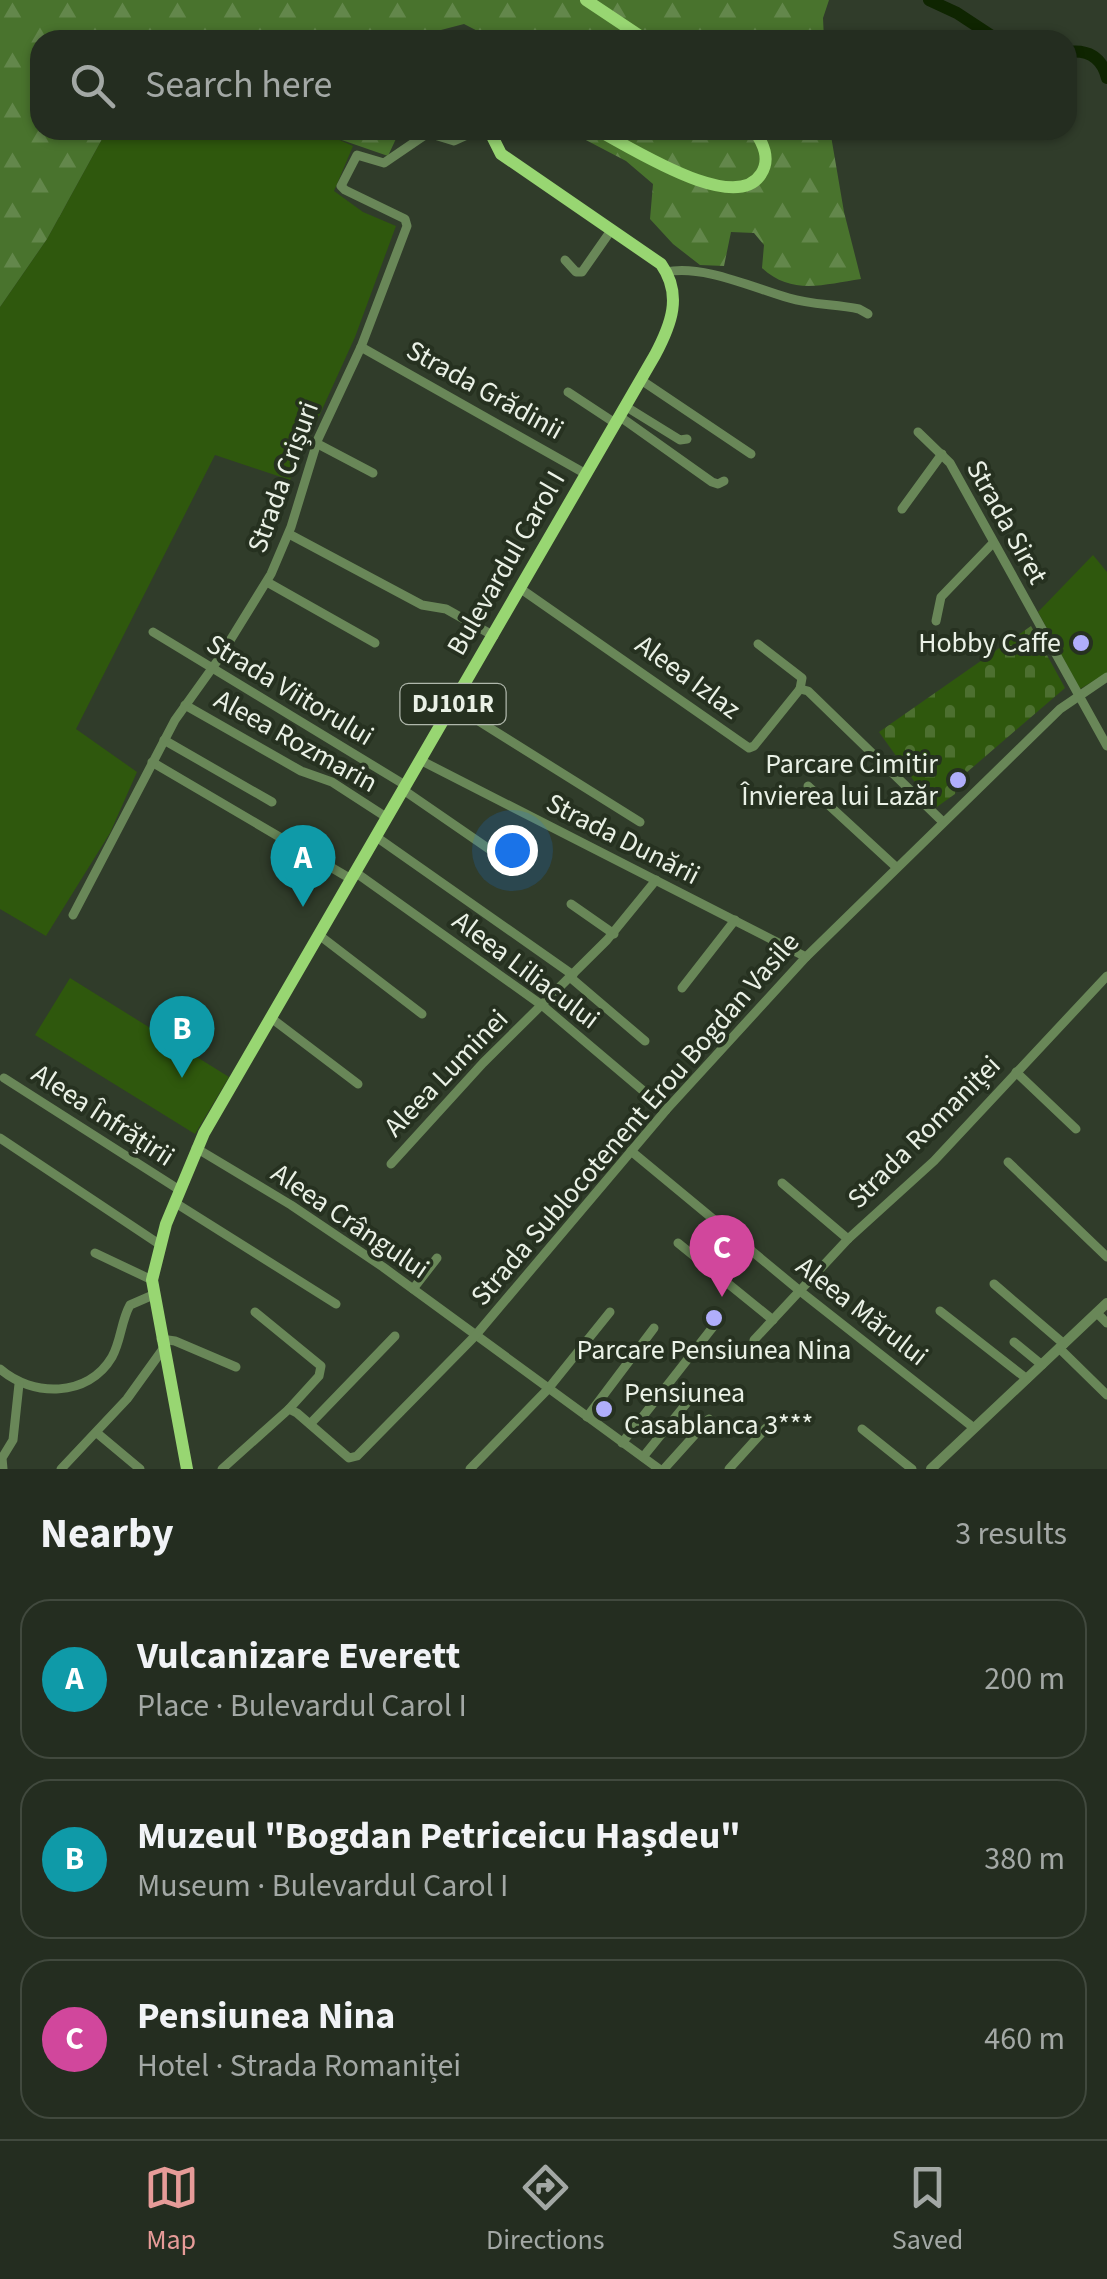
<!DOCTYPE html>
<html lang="en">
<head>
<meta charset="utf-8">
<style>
  body { margin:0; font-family:"Source Sans 3",sans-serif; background:#30392d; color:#f1f3f6 }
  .you { position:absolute; left:512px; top:850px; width:35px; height:35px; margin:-25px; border:8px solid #fff; border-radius:50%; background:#1a73e8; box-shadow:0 0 0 15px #1a73e833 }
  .badge { display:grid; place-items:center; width:65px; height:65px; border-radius:50%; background:#e69b98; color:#fff; font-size:32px; font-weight:700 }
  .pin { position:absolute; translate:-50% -82px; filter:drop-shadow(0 2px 5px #0008) }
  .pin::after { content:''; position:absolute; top:52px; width:35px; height:30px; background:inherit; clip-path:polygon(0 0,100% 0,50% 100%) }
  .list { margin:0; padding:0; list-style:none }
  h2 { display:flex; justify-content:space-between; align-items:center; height:130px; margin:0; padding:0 40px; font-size:42px }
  h2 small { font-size:32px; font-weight:400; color:#a3a8a5 }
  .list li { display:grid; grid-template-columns:65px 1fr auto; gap:30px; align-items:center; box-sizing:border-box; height:160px; margin:0 20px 20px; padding:0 20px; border:2px solid #41493e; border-radius:30px }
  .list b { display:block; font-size:38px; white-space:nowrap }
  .list p { margin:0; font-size:32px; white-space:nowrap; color:#a3a8a5 }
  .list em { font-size:32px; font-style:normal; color:#a3a8a5 }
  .icon { flex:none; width:55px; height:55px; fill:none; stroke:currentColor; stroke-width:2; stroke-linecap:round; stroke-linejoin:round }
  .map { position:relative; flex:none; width:1107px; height:1469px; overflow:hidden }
  .search { position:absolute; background:#242d20; box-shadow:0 2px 8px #0004; left:30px; right:30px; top:30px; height:110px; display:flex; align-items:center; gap:25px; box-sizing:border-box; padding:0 35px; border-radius:30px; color:#a3a8a5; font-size:38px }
  .sheet { height:670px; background:#242d20 }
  nav { display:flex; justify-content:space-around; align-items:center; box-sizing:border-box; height:140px; border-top:2px solid #41493e; background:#242d20; font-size:28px; color:#a3a8a5 }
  nav a { display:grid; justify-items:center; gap:5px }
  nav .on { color:#e69b98 }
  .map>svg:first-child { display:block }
</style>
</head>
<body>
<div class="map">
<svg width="1107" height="1469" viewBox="0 0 1107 1469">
  <defs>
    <pattern id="forest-firs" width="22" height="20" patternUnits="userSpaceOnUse" patternTransform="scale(2.5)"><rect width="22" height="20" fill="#49732d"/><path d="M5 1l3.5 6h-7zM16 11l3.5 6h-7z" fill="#63874b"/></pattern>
    <pattern id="cemetery-stones" width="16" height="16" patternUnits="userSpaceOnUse" patternTransform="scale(2.5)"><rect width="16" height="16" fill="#2f580d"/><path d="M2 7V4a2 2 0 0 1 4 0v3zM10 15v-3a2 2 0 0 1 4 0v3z" fill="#4d7030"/></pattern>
  </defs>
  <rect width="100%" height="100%" fill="#303c2a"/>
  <g fill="#2f580d">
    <path d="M107,130H287L312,140L335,138L353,146L334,191L363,212L396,226L355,337L290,480L215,455L76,729L137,772L110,833L46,936L0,909V307L47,239Z"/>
    <path d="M1093,555L1107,572V673L1080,689L1038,612Z"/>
    <path d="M70,978L229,1077L195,1134L35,1035Z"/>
  </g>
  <g fill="url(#forest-firs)">
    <path d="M0,0H829L823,18L824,40H495L464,24L441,30L435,40H40V130H107L47,239L0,307Z"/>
    <path d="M287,130H400L388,156L336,138L312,140Z"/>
    <path d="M577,130H830L844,212L861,279C825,284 792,296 762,268L764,245L754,233L731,232L724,266L700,265L673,244L650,219L653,184L626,161L582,138Z"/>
  </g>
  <path fill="url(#cemetery-stones)" d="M1031,626L1065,688L959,779L955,794L934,809L879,732Z"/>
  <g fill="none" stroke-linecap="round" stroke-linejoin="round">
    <g stroke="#0f2501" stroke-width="12">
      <path d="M929,0L957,13L998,40"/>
      <path d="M1067,52C1088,49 1102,57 1107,78"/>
    </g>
    <g stroke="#698758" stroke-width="9">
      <path d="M565,260L576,272H582L612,229"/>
      <path d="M666,272C702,264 754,288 789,298C811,305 836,304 859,309L868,314"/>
      <path d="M361,347L586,474"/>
      <path d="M641,380L751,454"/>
      <path d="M568,392L615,423"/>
      <path d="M625,406L680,440L687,439"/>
      <path d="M619,416L712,482L718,484L724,481"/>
      <path d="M918,432L950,463L1107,746"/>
      <path d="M316,443L373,473"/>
      <path d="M902,509L942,454"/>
      <path d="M289,534L422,605L446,609L494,636"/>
      <path d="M267,582L375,643"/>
      <path d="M521,589L749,748L754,746L800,689"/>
      <path d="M936,621L941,597L993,543"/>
      <path d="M153,632L405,785"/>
      <path d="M758,644L802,678L800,689"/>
      <path d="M800,689L808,691L943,822"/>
      <path d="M185,705L301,771L332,782L386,817"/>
      <path d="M453,705L640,822"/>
      <path d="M164,740L272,802"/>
      <path d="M420,760L806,957"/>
      <path d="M152,762L351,879"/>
      <path d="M808,786L896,867"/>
      <path d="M402,789L492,851H498"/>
      <path d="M375,836L573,975"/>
      <path d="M355,872L543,1006L666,1110"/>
      <path d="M571,904L614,934"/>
      <path d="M73,915L175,720L218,660L271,574L291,527L318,439L361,347L407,226L405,219L345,190L341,186L357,155L384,163L428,133L454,141L465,136L467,130"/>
      <path d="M319,935L422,1014"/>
      <path d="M571,978L645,1041"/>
      <path d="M682,988L735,920"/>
      <path d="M271,1018L358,1084"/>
      <path d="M1016,1072L1076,1129"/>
      <path d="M4,1078L178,1189"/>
      <path d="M0,1138L159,1244"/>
      <path d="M196,1148L291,1205L383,1267L659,1469"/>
      <path d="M631,1151L800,1291L974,1428"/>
      <path d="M1008,1162L1107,1257"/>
      <path d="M391,1164L483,1063L607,940L656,880"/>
      <path d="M782,1183L848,1239"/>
      <path d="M174,1202L336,1304"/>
      <path d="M678,1243L773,1320"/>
      <path d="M95,1253L152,1280"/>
      <path d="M994,1284L1064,1344"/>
      <path d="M413,1289L437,1258"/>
      <path d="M940,1311L1027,1379"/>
      <path d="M255,1312L321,1366L319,1376L289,1409"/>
      <path d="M1097,1313L1107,1323"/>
      <path d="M161,1339L175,1341L236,1367"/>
      <path d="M754,1340L848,1239L934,1161L1107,976"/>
      <path d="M1014,1342L1042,1365"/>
      <path d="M1059,1348L1107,1395"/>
      <path d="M0,1369C32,1397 88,1398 112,1357C121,1341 121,1321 130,1305L153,1295"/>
      <path d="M587,1417L654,1328"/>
      <path d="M310,1424L395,1336"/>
      <path d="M862,1429L912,1469"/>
      <path d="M97,1433L140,1469"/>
      <path d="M622,1443L720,1318"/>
      <path d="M643,1457L694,1394"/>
      <path d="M3,1469L2,1458L13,1440L19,1384"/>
      <path d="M61,1469L127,1399L163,1349"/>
      <path d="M222,1469L289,1409L297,1413L349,1458L357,1456L475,1336L666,1110L806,957L1060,709L1107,677"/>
      <path d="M470,1469L548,1389L610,1312"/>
      <path d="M664,1469L709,1419"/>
      <path d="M729,1469L766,1428"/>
    </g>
    <path stroke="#698758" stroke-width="10" d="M931,1469L1107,1303"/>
    <g stroke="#98d672" stroke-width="12">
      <path d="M586,0L646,40"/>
      <path d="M597,130C629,146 735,216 761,174C771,159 763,143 754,130"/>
      <path d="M187,1469L152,1280L166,1224L204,1133L655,355C671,325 683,295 661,264L501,154L489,130"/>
    </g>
  </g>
  <g fill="#b0aefa" stroke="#263120" stroke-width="4">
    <circle cx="1081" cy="643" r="10"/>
    <circle cx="958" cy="780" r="10"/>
    <circle cx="714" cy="1318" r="10"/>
    <circle cx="604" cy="1409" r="10"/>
  </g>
  <g text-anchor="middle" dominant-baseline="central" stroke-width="8" stroke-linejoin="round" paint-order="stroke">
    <rect fill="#263120" stroke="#afb7ab" stroke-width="2.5" x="400.5" y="684" width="105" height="40" rx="8"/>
    <g font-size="25" font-weight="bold" fill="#eaf1e6">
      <text x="453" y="704">DJ101R</text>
    </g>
    <g font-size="28" fill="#eaf1e6" stroke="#263120">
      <text transform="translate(485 390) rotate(29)">Strada Grădinii</text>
      <text transform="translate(283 477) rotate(-70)">Strada Crișuri</text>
      <text transform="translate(1007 522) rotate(61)">Strada Siret</text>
      <text transform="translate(506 563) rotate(-60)">Bulevardul Carol I</text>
      <text transform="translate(688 677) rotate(36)">Aleea Izlaz</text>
      <text transform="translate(290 690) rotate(31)">Strada Viitorului</text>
      <text transform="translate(296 741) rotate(29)">Aleea Rozmarin</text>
      <text transform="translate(623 839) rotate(27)">Strada Dunării</text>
      <text transform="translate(526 970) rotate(37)">Aleea Liliacului</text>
      <text transform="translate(446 1073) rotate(-46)">Aleea Luminei</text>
      <text transform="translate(103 1115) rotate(33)">Aleea Înfrățirii</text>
      <text transform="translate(635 1119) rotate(-49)">Strada Sublocotenent Erou Bogdan Vasile</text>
      <text transform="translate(924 1132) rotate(-45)">Strada Romaniței</text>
      <text transform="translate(350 1221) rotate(34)">Aleea Crângului</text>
      <text transform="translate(862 1311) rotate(38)">Aleea Mărului</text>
    </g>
    <g font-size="28" fill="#eaf1e6" stroke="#263120" text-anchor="end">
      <text x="1061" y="643">Hobby Caffe</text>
      <text x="938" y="764">Parcare Cimitir<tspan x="938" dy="32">Învierea lui Lazăr</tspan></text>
      <text x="714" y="1350" text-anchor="middle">Parcare Pensiunea Nina</text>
      <text x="624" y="1393" text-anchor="start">Pensiunea<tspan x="624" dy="32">Casablanca 3***</tspan></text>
    </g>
  </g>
</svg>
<div class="you"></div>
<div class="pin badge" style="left:303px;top:907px;background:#0f9aa8">A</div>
<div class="pin badge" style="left:182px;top:1078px;background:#0f9aa8">B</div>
<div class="pin badge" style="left:722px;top:1297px;background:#d1479c">C</div>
<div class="search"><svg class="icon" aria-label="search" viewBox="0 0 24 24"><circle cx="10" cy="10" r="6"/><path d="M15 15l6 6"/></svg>Search here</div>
</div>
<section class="sheet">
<h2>Nearby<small>3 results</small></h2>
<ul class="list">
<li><span class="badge" style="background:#0f9aa8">A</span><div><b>Vulcanizare Everett</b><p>Place · Bulevardul Carol I</p></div><em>200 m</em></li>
<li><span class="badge" style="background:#0f9aa8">B</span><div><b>Muzeul &quot;Bogdan Petriceicu Hașdeu&quot;</b><p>Museum · Bulevardul Carol I</p></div><em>380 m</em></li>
<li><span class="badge" style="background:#d1479c">C</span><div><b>Pensiunea Nina</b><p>Hotel · Strada Romaniței</p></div><em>460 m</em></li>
</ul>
</section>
<nav>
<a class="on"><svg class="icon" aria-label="map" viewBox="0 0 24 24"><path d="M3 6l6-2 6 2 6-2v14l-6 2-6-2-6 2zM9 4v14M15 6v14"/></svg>Map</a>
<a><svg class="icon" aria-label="directions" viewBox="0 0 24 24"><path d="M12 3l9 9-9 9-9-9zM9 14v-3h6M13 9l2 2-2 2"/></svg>Directions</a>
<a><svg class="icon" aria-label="saved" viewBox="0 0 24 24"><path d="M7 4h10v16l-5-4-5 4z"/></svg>Saved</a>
</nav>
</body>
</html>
